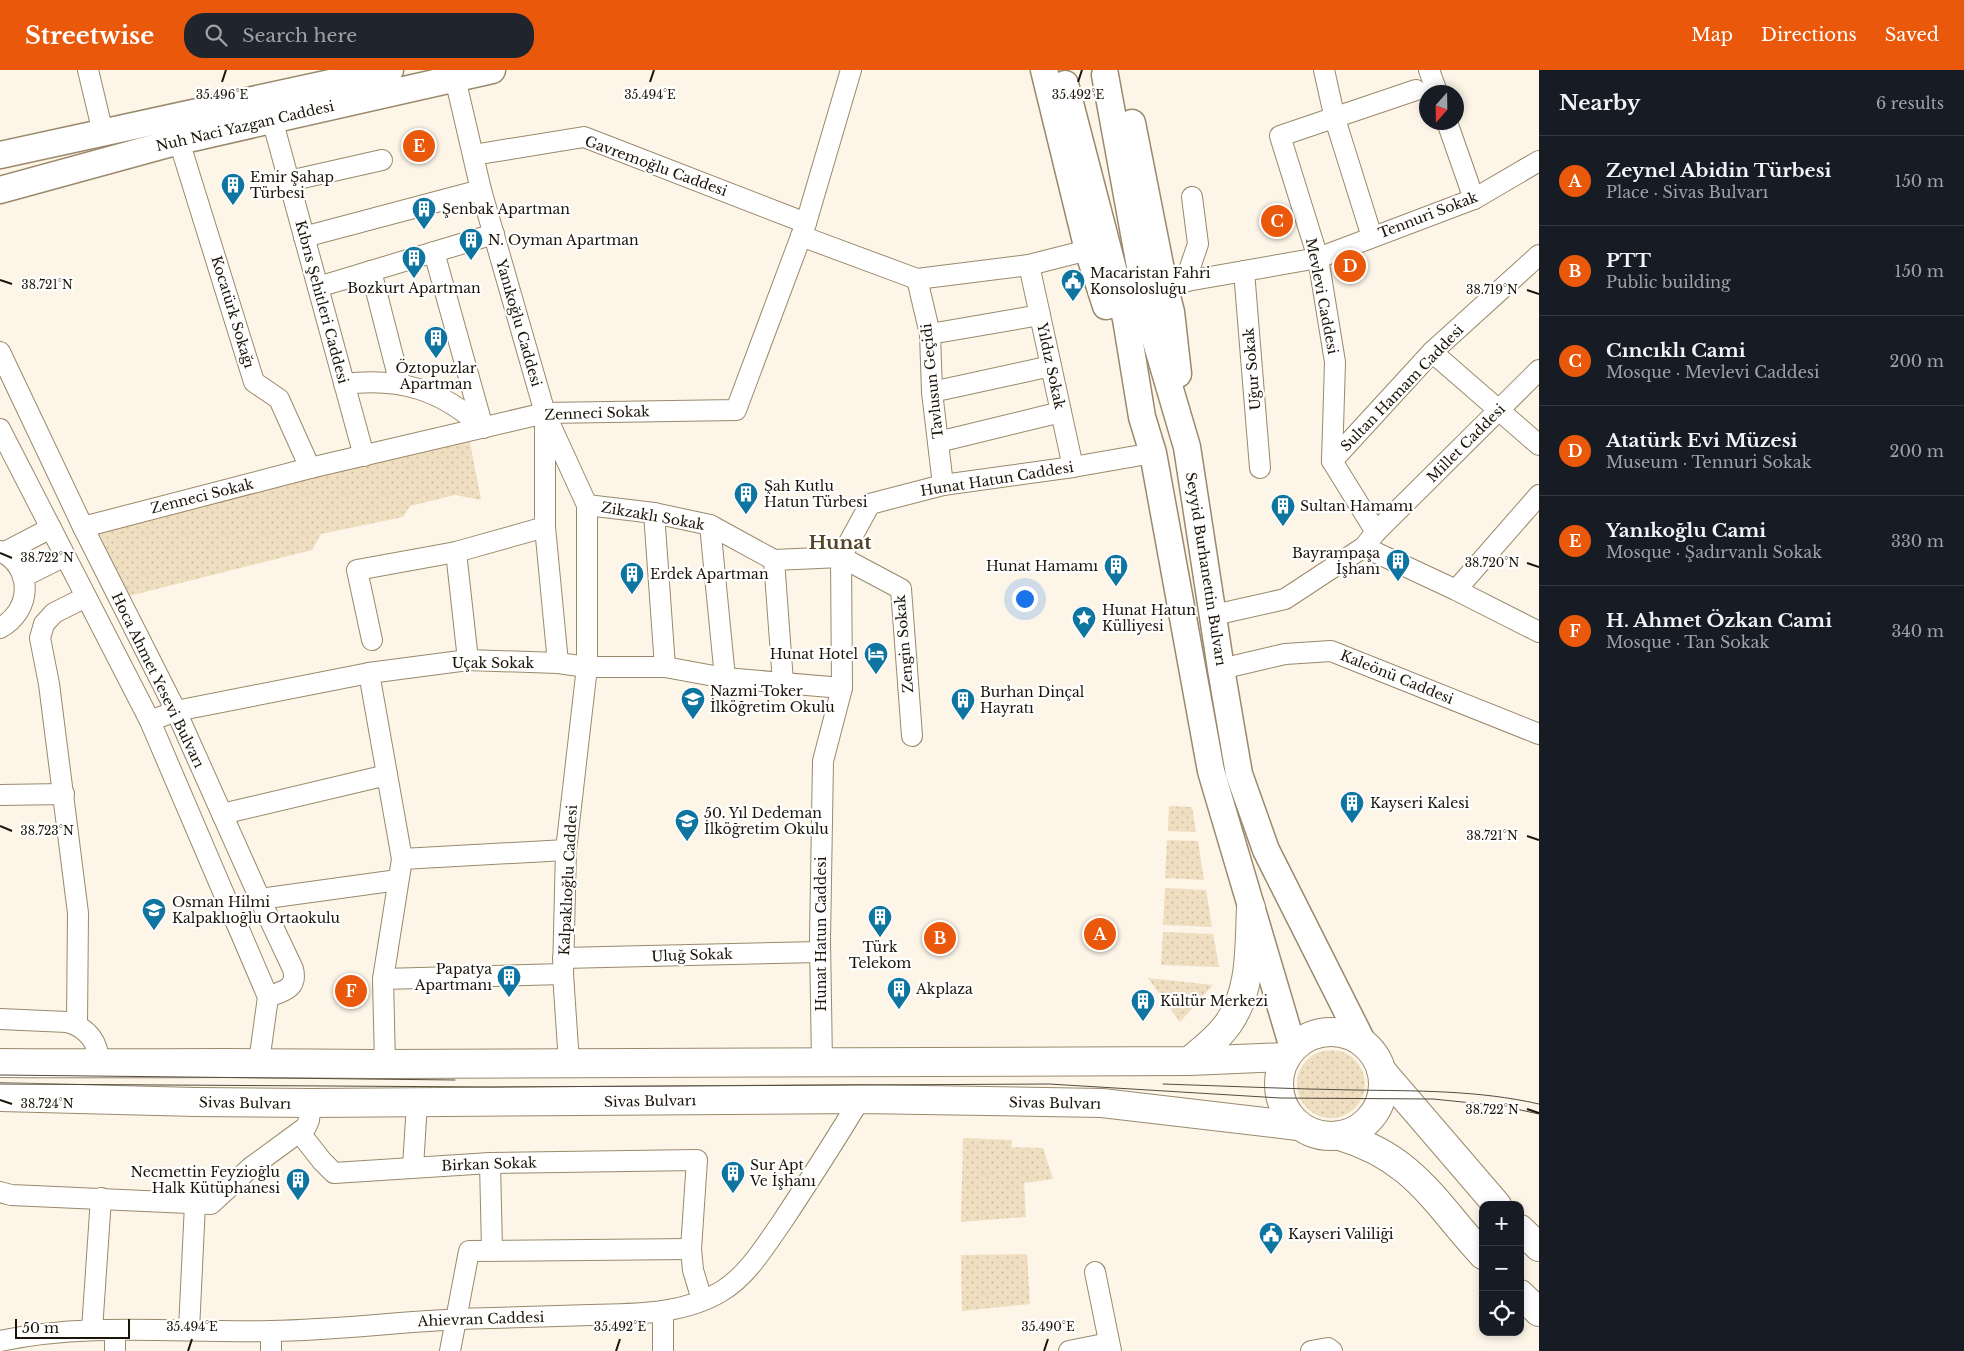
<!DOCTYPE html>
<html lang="en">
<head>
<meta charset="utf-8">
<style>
  body { margin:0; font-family:"Libre Baskerville",serif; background:#20242c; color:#f1f3f6 }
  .controls { position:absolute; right:15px; bottom:15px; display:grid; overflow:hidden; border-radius:10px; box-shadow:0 2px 8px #0003 }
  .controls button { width:45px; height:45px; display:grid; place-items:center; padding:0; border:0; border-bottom:1px solid #363941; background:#171b24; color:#f1f3f6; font:25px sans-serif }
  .compass { position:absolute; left:1419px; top:15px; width:45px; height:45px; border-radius:50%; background:#171b24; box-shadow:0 2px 8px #0003; rotate:200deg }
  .scale { position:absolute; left:15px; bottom:12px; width:115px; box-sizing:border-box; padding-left:5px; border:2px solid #1b1509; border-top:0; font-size:14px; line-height:18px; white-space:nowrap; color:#1b1509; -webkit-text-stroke:4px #fff; paint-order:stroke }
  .you { position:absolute; left:1024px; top:528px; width:18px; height:18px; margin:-12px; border:4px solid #fff; border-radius:50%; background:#1a73e8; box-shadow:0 0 0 8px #1a73e833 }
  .badge { display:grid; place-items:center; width:32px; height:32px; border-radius:50%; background:#ea580c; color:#fff; font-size:16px; font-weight:700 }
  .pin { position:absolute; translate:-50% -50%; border:2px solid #fff; box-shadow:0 1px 5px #0006 }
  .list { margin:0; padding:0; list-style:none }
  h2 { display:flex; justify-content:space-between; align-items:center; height:65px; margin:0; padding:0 20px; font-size:21px }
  h2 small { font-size:16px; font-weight:400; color:#9ea1a6 }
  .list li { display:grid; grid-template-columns:32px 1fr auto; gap:15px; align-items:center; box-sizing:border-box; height:90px; padding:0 20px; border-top:1px solid #363941 }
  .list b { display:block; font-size:19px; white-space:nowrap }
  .list p { margin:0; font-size:16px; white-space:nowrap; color:#9ea1a6 }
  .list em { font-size:16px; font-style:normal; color:#9ea1a6 }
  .icon { flex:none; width:28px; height:28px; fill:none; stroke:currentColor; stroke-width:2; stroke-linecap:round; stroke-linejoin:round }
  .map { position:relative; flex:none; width:1539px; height:1281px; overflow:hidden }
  header { display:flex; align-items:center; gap:30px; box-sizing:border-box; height:70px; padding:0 25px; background:#ea580c; color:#fff }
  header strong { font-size:24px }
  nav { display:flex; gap:28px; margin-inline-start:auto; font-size:18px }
  .search { width:350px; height:45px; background:#20242c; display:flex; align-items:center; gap:12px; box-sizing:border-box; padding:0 18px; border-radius:20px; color:#9ea1a6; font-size:19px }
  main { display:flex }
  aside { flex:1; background:#171b24 }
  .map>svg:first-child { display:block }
</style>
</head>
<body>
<header>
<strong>Streetwise</strong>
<div class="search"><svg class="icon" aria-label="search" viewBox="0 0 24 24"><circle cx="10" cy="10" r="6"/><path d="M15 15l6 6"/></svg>Search here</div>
<nav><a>Map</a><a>Directions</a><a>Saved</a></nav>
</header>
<main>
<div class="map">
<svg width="1539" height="1281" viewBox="0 0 1539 1281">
  <defs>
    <pattern id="grass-dots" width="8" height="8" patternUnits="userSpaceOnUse" patternTransform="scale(1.25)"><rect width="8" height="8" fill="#efdec0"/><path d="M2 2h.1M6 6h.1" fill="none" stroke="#ccbea4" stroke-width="1.8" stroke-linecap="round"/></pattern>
  </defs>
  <rect width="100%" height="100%" fill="#fdf5e8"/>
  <g fill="url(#grass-dots)">
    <path d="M468,362L481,430L455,425L410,436L403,447L321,464L312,480L129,526L94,453Z"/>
    <path d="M1169,736L1192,737L1196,762L1168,761Z"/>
    <path d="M1167,770L1198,771L1204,810L1165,808Z"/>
    <path d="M1165,818L1206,820L1212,857L1163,855Z"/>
    <path d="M1163,862L1213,864L1219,897L1161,895Z"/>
    <path d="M1148,908L1213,915L1180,952Z"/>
    <circle cx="1331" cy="1014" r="34"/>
    <path d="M963,1068L1012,1070L1011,1077L1043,1078L1053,1109L1024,1113L1026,1147L961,1152Z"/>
    <path d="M1027,1184L1030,1234L962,1241L961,1185Z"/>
  </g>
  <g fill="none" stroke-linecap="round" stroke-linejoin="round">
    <defs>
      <g id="minor">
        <path d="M88,0L103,63"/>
        <path d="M1324,0L1335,49L1372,167"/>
        <path d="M1429,0L1437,22"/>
        <path d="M455,8L481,120L545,343V457L558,593"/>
        <path d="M272,49L364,386"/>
        <path d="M1447,52L1474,129"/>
        <path d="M179,71L254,312L279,329L310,398"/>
        <path d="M473,85L584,67L806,153"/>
        <path d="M289,111L382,90"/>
        <path d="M801,166L917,209L1029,195L1088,180"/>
        <path d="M304,167L481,120"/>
        <path d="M434,182L483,358"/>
        <path d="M1029,195L1073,397"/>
        <path d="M371,201L400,314"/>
        <path d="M1244,201L1260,398"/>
        <path d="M917,209L930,264L932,322L943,415"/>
        <path d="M1185,212L1198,174L1192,127"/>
        <path d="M1164,215L1318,188L1474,129L1539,91"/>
        <path d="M318,217L494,164"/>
        <path d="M930,264L1040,245"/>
        <path d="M0,282L83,457L176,641L260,829L293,899C298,919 283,921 268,927"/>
        <path d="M1432,282L1539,375"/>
        <path d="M344,314C400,307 442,320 483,358"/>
        <path d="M932,322L1051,296"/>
        <path d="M548,350L587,435L654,443L710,455L774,490L841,487"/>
        <path d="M0,359L150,651L268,927L259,992"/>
        <path d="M938,372L1061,342"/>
        <path d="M1332,391L1432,282L1539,185"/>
        <path d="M654,443L665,597"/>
        <path d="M710,455L725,608"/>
        <path d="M83,457L310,398L545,343L736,340L806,153L851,0"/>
        <path d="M1376,462L1332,391L1335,292L1318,188L1280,66L1416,20"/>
        <path d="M1364,477L1456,520L1539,562"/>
        <path d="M0,481C34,497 32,541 0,558"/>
        <path d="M456,482L468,590"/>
        <path d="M3,483L51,458"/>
        <path d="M841,487L901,519L912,666"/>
        <path d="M774,490L783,612"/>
        <path d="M23,507L65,486"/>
        <path d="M1456,520L1539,425"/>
        <path d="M1214,545L1285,529L1364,477L1376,462L1539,300"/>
        <path d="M372,570L357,500L456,482L545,457"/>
        <path d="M1221,599L1285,584L1331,581L1539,664"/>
        <path d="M369,603L402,789L383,909L385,994"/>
        <path d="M150,651L176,641L369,603L468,590L558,593L587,597H665L725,608L842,618"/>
        <path d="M0,725L64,724"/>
        <path d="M222,744L387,705"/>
        <path d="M402,789L566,780"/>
        <path d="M260,829L398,810"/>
        <path d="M563,888L820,882"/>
        <path d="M383,909L563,904"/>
        <path d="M0,949L67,952C88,958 99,972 99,994"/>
        <path d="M77,955L78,843L49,614L40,568L44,554L54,543L86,527"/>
        <path d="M569,993L563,904L566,780L587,597V435"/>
        <path d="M822,993L820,870L823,691L842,618L841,487L870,434L943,415L1073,397L1153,383"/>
        <path d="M300,1063L322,1091L334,1103L490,1093L697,1090L691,1179L693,1200L702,1230"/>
        <path d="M490,1093L492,1180"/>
        <path d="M413,1097L417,1033"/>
        <path d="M0,1122L11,1125L211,1134L250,1098L306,1057L309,1050L311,1033"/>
        <path d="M1095,1202L1111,1281"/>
        <path d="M92,1260L101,1128"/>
        <path d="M189,1260L195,1134"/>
        <path d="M0,1271C89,1252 180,1263 271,1261C345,1260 419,1249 493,1248C525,1247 558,1246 590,1245C634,1244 683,1245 722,1221C748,1205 765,1176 782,1152C809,1111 835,1071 860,1029"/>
        <path d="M115,1281V1260"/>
        <path d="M271,1281V1261"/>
        <path d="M450,1281L469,1181L691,1179"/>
        <path d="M663,1281V1241"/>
        <path d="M1069,1281L1109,1273"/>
        <path d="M1311,1281L1328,1278L1332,1281"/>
      </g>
      <g id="major">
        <path d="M1044,0L1088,180L1106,236"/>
        <path d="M1105,5L1150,251L1187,377L1221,599L1239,704L1266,780L1363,973"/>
        <path d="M1065,14L1126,249L1142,347L1153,383L1211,701L1293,978"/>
        <path d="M1132,53L1164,215L1171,242L1178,304"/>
        <path d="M0,85L390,0"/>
        <path d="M0,120L179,71L492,0"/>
      </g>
      <g id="highway">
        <circle cx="1331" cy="1014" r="52"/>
        <path d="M1189,991C1203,980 1218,968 1228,954C1252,921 1249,877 1251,838"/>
        <path d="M0,993C128,994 256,992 385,994L1189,991L1286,987"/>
        <path d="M1381,1000L1497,1135"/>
        <path d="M0,1027L196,1032L311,1033L860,1029L1102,1033L1298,1056"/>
        <path d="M1340,1066C1414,1088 1434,1132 1483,1185"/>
        <path d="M1520,1159L1539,1177"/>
        <path d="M1520,1224L1539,1242"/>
      </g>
    </defs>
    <use href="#minor" stroke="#9a896b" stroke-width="22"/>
    <use href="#major" stroke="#9a896b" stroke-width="29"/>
    <use href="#highway" stroke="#9a896b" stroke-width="30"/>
    <use href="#minor" stroke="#fff" stroke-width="20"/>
    <use href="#major" stroke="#fff" stroke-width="26"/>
    <use href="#highway" stroke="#fff" stroke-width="28"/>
    <g stroke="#524c3f" stroke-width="1">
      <path d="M0,1005L455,1010"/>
      <path d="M0,1014L492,1017L1049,1014L1280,1028L1433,1029L1502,1036L1539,1044"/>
      <path d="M1163,1014C1226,1016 1290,1019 1353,1020C1416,1021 1478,1020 1539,1034"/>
    </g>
  </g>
  <path fill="none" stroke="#1b1509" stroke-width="2" d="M222,12L226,0M650,12L654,0M1078,12L1082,0M0,210L12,214M1527,220L1539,224M0,483L12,488M1527,493L1539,497M0,756L12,761M1527,766L1539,770M0,1030L12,1034M1527,1039L1539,1043M188,1281L192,1269M616,1281L620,1269M1044,1281L1048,1269"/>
  <defs>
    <symbol id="building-pin" viewBox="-11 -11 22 30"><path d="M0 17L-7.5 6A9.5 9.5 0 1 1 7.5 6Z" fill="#0e75a1" stroke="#fff"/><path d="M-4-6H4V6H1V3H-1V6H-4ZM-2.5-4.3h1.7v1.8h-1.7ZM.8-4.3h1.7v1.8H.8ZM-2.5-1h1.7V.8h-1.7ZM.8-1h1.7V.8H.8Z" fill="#fff"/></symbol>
    <symbol id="civic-pin" viewBox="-11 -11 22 30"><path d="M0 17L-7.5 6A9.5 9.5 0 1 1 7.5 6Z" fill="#0e75a1" stroke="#fff"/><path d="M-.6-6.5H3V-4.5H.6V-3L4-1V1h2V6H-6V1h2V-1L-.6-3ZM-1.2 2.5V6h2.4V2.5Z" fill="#fff"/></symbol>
    <symbol id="sight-pin" viewBox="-11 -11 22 30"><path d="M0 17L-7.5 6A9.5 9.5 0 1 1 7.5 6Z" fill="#0e75a1" stroke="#fff"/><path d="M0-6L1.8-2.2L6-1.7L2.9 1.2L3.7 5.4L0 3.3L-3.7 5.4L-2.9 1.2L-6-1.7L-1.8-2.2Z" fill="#fff"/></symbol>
    <symbol id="hotel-pin" viewBox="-11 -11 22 30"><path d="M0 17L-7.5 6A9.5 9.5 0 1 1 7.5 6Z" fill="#0e75a1" stroke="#fff"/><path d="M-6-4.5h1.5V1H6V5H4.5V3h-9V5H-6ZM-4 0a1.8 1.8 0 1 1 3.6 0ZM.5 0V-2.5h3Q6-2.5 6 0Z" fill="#fff"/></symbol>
    <symbol id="school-pin" viewBox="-11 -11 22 30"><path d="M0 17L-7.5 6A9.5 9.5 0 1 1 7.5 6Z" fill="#0e75a1" stroke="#fff"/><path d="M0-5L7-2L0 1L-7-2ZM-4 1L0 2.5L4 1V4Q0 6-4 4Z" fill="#fff"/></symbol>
  </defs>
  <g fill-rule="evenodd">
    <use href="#building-pin" x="219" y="101" width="28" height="38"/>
    <use href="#building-pin" x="410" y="125" width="28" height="38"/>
    <use href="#building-pin" x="457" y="156" width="28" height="38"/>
    <use href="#building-pin" x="400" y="174" width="28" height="38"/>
    <use href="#civic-pin" x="1059" y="197" width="28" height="38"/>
    <use href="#building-pin" x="422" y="254" width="28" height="38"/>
    <use href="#building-pin" x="732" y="410" width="28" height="38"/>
    <use href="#building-pin" x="1269" y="422" width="28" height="38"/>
    <use href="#building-pin" x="1384" y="477" width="28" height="38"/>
    <use href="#building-pin" x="1102" y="482" width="28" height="38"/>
    <use href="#building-pin" x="618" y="490" width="28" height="38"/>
    <use href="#sight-pin" x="1070" y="534" width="28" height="38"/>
    <use href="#hotel-pin" x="862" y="570" width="28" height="38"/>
    <use href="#school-pin" x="679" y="615" width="28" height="38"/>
    <use href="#building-pin" x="949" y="616" width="28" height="38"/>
    <use href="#building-pin" x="1338" y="719" width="28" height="38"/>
    <use href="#school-pin" x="673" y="737" width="28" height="38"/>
    <use href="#school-pin" x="140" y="826" width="28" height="38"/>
    <use href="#building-pin" x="866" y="833" width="28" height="38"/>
    <use href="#building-pin" x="495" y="893" width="28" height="38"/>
    <use href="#building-pin" x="885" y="905" width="28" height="38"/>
    <use href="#building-pin" x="1129" y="917" width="28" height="38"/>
    <use href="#building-pin" x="719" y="1089" width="28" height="38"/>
    <use href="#building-pin" x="284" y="1096" width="28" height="38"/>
    <use href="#civic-pin" x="1257" y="1150" width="28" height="38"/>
  </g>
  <g text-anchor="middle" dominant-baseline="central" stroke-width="4.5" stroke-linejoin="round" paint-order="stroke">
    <g font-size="14" fill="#1b1509" stroke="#fff">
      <text transform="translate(245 56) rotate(-13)">Nuh Naci Yazgan Caddesi</text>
      <text transform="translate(656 96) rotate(20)">Gavremoğlu Caddesi</text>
      <text transform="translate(1428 145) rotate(-21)">Tennuri Sokak</text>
      <text transform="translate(1322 226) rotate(79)">Mevlevi Caddesi</text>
      <text transform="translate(322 232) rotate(75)">Kıbrıs Şehitleri Caddesi</text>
      <text transform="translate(233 242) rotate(73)">Kocatürk Sokağı</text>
      <text transform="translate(519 253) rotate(74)">Yanıkoğlu Caddesi</text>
      <text transform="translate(1051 296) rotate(78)">Yıldız Sokak</text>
      <text transform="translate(1252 299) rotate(-95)">Uğur Sokak</text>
      <text transform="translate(932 311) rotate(-96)">Tavlusun Geçidi</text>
      <text transform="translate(1402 318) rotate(-46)">Sultan Hamam Caddesi</text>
      <text transform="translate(597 343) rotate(-2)">Zenneci Sokak</text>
      <text transform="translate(1466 373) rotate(-45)">Millet Caddesi</text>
      <text transform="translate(997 409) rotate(-9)">Hunat Hatun Caddesi</text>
      <text transform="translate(202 426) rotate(-14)">Zenneci Sokak</text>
      <text transform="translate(653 446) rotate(10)">Zikzaklı Sokak</text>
      <text transform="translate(1206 499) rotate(81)">Seyyid Burhanettin Bulvarı</text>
      <text transform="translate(904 574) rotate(-95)">Zengin Sokak</text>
      <text x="493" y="593">Uçak Sokak</text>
      <text transform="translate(1397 607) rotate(22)">Kaleönü Caddesi</text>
      <text transform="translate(158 610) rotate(64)">Hoca Ahmet Yesevi Bulvarı</text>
      <text transform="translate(568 810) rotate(-87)">Kalpaklıoğlu Caddesi</text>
      <text transform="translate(821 864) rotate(-90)">Hunat Hatun Caddesi</text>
      <text transform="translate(692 885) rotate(-2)">Uluğ Sokak</text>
      <text transform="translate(650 1031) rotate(-1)">Sivas Bulvarı</text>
      <text transform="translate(245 1033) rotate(1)">Sivas Bulvarı</text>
      <text transform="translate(1055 1033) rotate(1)">Sivas Bulvarı</text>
      <text transform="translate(489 1094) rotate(-2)">Birkan Sokak</text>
      <text transform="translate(481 1249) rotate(-2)">Ahievran Caddesi</text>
    </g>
    <g font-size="14" fill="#1b1509" stroke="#fff" text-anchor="start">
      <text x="250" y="107">Emir Şahap<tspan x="250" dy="16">Türbesi</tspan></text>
      <text x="442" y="139">Şenbak Apartman</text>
      <text x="488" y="170">N. Oyman Apartman</text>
      <text x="1090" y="203">Macaristan Fahri<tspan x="1090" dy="16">Konsolosluğu</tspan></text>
      <text x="414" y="218" text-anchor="middle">Bozkurt Apartman</text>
      <text x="436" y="298" text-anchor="middle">Öztopuzlar<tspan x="436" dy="16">Apartman</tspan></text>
      <text x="764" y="416">Şah Kutlu<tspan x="764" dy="16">Hatun Türbesi</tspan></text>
      <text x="1300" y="436">Sultan Hamamı</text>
      <text x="1380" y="483" text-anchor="end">Bayrampaşa<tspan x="1380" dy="16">İşhanı</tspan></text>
      <text x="1098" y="496" text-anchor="end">Hunat Hamamı</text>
      <text x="650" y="504">Erdek Apartman</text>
      <text x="1102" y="540">Hunat Hatun<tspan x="1102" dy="16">Külliyesi</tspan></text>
      <text x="858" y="584" text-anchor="end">Hunat Hotel</text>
      <text x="710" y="621">Nazmi Toker<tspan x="710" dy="16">İlköğretim Okulu</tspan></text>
      <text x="980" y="622">Burhan Dinçal<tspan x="980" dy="16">Hayratı</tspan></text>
      <text x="1370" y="733">Kayseri Kalesi</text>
      <text x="704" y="743">50. Yıl Dedeman<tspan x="704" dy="16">İlköğretim Okulu</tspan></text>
      <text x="172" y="832">Osman Hilmi<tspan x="172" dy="16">Kalpaklıoğlu Ortaokulu</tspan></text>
      <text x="880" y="877" text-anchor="middle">Türk<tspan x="880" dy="16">Telekom</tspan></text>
      <text x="492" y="899" text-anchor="end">Papatya<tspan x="492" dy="16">Apartmanı</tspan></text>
      <text x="916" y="919">Akplaza</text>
      <text x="1160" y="931">Kültür Merkezi</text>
      <text x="750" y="1095">Sur Apt<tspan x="750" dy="16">Ve İşhanı</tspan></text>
      <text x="280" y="1102" text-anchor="end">Necmettin Feyzioğlu<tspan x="280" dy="16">Halk Kütüphanesi</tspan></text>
      <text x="1288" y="1164">Kayseri Valiliği</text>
    </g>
    <g font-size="19" font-weight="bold" fill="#534327" stroke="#fff">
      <text x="840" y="472">Hunat</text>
    </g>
  </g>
  <g font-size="12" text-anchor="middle" fill="#1b1509" stroke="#fff" stroke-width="4.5" stroke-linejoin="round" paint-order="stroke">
    <text x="222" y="29">35.496°E</text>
    <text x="650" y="29">35.494°E</text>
    <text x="1078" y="29">35.492°E</text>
    <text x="47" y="219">38.721°N</text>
    <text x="1492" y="224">38.719°N</text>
    <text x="47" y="492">38.722°N</text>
    <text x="1492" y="497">38.720°N</text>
    <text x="47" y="765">38.723°N</text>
    <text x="1492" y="770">38.721°N</text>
    <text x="47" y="1038">38.724°N</text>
    <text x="1492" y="1044">38.722°N</text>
    <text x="192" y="1261">35.494°E</text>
    <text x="620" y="1261">35.492°E</text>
    <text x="1048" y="1261">35.490°E</text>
  </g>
</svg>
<div class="controls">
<button>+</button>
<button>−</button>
<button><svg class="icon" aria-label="locate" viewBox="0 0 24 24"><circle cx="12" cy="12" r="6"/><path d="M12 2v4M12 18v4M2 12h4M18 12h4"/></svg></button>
</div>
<svg class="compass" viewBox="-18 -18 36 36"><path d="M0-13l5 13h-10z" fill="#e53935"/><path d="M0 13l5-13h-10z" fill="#9ea1a6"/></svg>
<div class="scale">50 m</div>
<div class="you"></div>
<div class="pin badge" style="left:1100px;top:864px">A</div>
<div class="pin badge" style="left:940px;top:868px">B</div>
<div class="pin badge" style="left:1277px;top:151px">C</div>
<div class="pin badge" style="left:1350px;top:196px">D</div>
<div class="pin badge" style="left:419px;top:76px">E</div>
<div class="pin badge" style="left:351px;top:921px">F</div>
</div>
<aside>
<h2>Nearby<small>6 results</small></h2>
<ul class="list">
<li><span class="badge">A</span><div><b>Zeynel Abidin Türbesi</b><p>Place · Sivas Bulvarı</p></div><em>150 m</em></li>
<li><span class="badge">B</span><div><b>PTT</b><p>Public building</p></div><em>150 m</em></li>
<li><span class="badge">C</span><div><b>Cıncıklı Cami</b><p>Mosque · Mevlevi Caddesi</p></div><em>200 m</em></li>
<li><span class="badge">D</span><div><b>Atatürk Evi Müzesi</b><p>Museum · Tennuri Sokak</p></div><em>200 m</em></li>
<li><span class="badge">E</span><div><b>Yanıkoğlu Cami</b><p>Mosque · Şadırvanlı Sokak</p></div><em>330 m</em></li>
<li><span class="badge">F</span><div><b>H. Ahmet Özkan Cami</b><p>Mosque · Tan Sokak</p></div><em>340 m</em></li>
</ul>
</aside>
</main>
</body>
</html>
